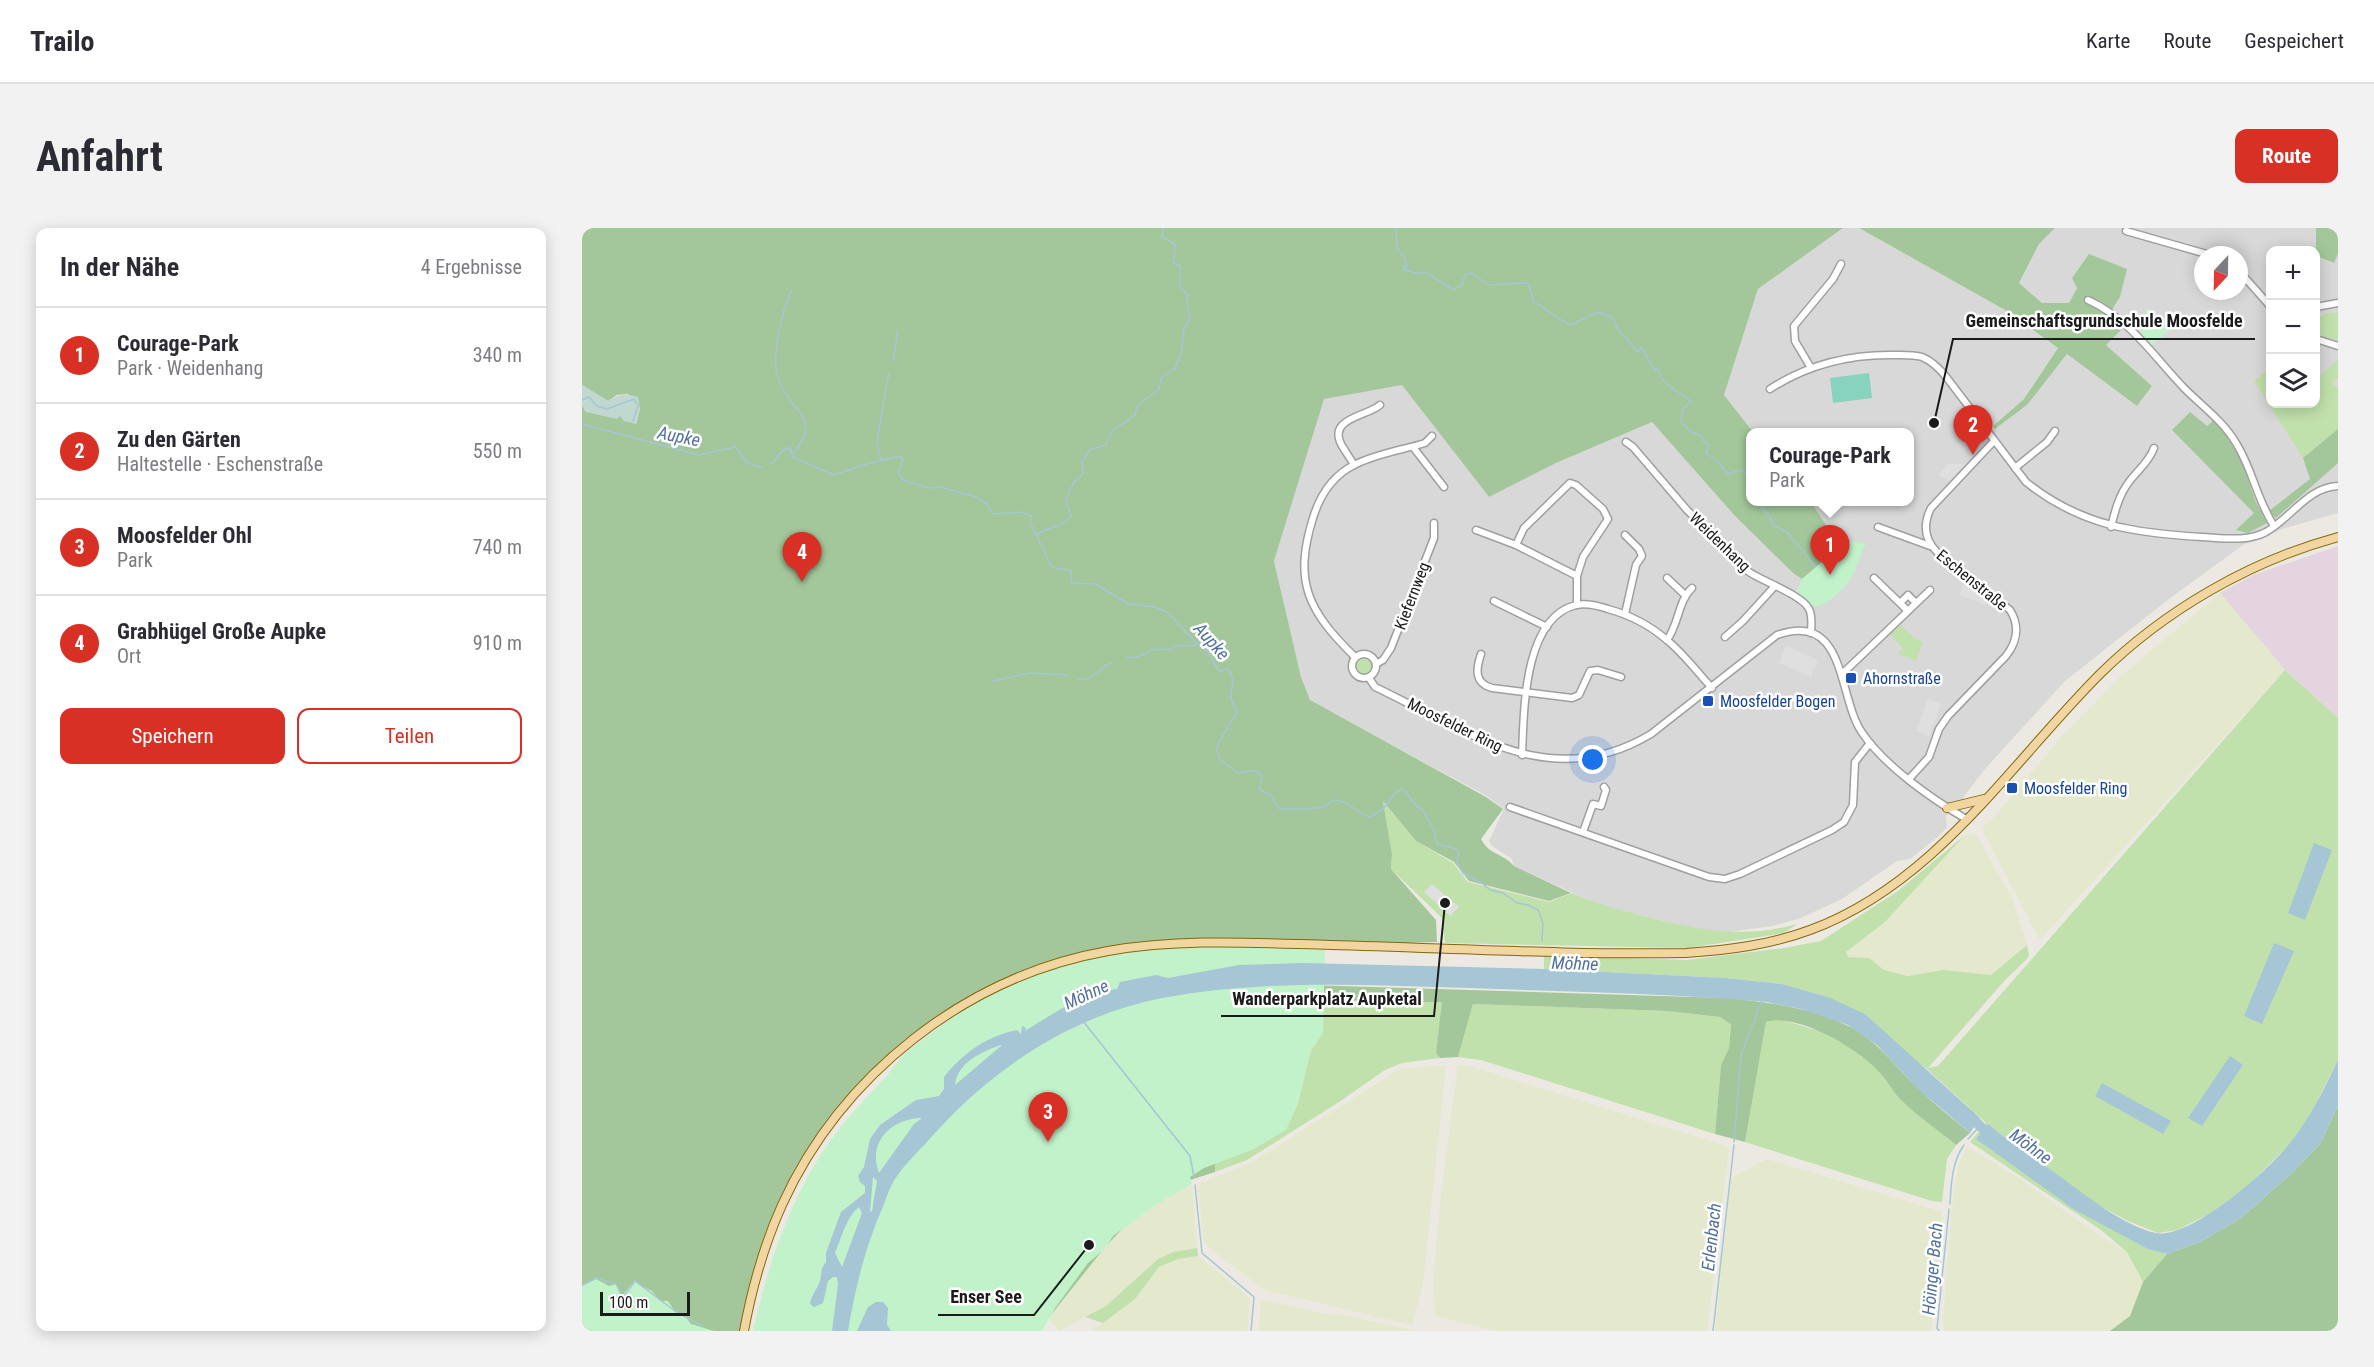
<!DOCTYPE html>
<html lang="de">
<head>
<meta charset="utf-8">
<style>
  body { margin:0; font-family:"Roboto Condensed",sans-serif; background:#f2f2f3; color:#2b2b33 }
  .controls { position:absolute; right:18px; top:18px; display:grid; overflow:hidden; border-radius:12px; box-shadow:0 3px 15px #0003 }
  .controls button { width:54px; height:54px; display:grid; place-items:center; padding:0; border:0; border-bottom:2px solid #e1e1e2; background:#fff; color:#2b2b33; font:30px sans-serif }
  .compass { position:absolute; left:1612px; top:18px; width:54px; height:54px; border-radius:50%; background:#fff; box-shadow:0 3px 15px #0003; rotate:202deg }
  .scale { position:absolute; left:18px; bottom:15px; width:90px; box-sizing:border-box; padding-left:6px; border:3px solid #1b1b1b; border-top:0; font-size:16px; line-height:21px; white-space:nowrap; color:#1b1b1b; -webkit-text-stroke:4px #fff; paint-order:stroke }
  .you { position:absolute; left:1011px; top:532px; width:21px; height:21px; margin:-15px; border:4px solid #fff; border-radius:50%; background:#1a73e8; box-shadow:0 0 0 9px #1a73e833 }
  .badge { display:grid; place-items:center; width:39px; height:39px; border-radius:50%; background:#d93025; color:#fff; font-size:20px; font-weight:700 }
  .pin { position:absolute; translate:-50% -50px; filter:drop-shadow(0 2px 3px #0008) }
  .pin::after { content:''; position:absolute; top:32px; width:21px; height:18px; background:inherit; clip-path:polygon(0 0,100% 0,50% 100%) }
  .popup { position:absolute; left:1164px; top:200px; width:168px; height:78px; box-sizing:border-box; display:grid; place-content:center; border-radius:12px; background:#fff; filter:drop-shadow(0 2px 4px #0005); font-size:20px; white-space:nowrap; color:#7c7c81 }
  .popup b { font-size:22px; color:#2b2b33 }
  .popup::after { content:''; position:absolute; left:50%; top:100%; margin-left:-12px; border:12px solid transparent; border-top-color:#fff }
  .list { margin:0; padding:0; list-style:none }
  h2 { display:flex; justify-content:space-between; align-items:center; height:78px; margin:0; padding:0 24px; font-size:26px }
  h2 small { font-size:20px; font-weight:400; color:#7c7c81 }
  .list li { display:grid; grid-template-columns:39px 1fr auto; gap:18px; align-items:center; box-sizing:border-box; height:96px; padding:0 24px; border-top:2px solid #e1e1e2 }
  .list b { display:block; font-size:22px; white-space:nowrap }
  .list p { margin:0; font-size:20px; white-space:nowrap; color:#7c7c81 }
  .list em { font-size:20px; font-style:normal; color:#7c7c81 }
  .actions { display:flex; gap:12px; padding:18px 24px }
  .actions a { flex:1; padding:14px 0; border:2px solid #d93025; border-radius:12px; text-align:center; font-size:21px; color:#d93025 }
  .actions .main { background:#d93025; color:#fff }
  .icon { flex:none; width:33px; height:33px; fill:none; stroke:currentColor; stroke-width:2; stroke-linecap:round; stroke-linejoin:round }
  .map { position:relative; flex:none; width:1756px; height:1103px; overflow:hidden; border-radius:12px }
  header { display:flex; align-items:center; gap:36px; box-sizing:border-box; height:84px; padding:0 30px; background:#fff; border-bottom:2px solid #e1e1e2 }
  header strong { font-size:28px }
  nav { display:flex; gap:33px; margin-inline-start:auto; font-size:21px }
  .intro { display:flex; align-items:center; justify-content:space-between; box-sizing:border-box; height:144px; padding:0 36px }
  h1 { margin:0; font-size:42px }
  .button { padding:15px 27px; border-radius:12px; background:#d93025; color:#fff; font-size:21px; font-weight:700 }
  main { display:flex; gap:36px; padding:0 36px }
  aside { flex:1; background:#fff; border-radius:12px; box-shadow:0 3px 15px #0003 }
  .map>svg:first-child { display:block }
</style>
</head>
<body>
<header>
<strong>Trailo</strong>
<nav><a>Karte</a><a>Route</a><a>Gespeichert</a></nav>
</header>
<div class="intro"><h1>Anfahrt</h1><a class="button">Route</a></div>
<main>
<aside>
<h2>In der Nähe<small>4 Ergebnisse</small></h2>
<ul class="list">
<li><span class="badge">1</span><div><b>Courage-Park</b><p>Park · Weidenhang</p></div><em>340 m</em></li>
<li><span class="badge">2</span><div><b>Zu den Gärten</b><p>Haltestelle · Eschenstraße</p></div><em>550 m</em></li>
<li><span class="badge">3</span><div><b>Moosfelder Ohl</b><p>Park</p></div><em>740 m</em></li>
<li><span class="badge">4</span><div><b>Grabhügel Große Aupke</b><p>Ort</p></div><em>910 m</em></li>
</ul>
<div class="actions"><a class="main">Speichern</a><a>Teilen</a></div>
</aside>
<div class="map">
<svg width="1756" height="1103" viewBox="0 0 1756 1103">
  <rect width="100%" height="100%" fill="#ebe9e1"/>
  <path fill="#d9d8d8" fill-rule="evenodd" d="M1261,0H1277L1423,82L1476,120L1442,171L1411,198L1413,201L1445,177L1485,126L1555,178L1570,158L1524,117L1526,88L1538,69L1495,60L1487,75H1460L1437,55L1457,16L1473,0H1734V28L1751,35L1756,26V285L1703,300L1661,317L1587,371L1483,453L1403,541L1382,568L1380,574L1364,588L1365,599L1357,608L1328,631L1315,633L1260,671L1219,690L1191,698L1146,704L1113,701L1018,677L932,638L929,630L910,618L907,613L922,581L905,568L728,473L719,449L692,333L742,170L820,156L907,269L974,235L1070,194L1153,288L1211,345L1220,350L1257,319L1229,274H1328V204H1171L1142,167L1176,61ZM1688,22H1734V176H1688ZM1621,27H1657V63H1621Z"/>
  <path fill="#e4d4df" d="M1756,318V490L1703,442L1638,365L1671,347Z"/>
  <g fill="#e4e9ce">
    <path d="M1638,365L1703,442L1458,712L1399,600L1412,589L1481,507L1540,447Z"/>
    <path d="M1393,605L1431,672L1445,717L1409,747L1361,742L1326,748L1302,742L1287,730L1266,729L1264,724L1303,694L1382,608Z"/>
    <path d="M864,837L841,1056L830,1097L683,1062L628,1021L622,1012L615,956L667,936L818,841Z"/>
    <path d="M876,837L888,838L1147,919L1125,1103H916L853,1088L851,1053L859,968Z"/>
    <path d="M1385,918L1441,953L1517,1007L1545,1024L1561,1054L1548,1088L1528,1103H1363L1361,1094L1369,986L1376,938Z"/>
    <path d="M1185,931L1360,984L1349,1103H1133L1149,950Z"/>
    <path d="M610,958L615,1020L591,1024L576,1031L524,1078L477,1103L466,1090L524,1018L552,989L595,962Z"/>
    <path d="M616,1028L668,1070L665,1103H509L553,1071L577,1039L596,1031Z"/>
    <path d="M679,1072L744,1086L762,1087L835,1103H677Z"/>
  </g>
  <g fill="#c1e1ac">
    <path d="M1746,85H1756V112L1734,107V90Z"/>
    <path d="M1756,131V149L1750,155L1756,161V201L1721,230L1672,153L1688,140V176H1734V152Z"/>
    <path d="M1318,397L1332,410L1341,414L1334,433L1316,426L1321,420L1308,406Z"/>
    <circle cx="782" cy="438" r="9"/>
    <path d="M1703,442L1756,490V832L1726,891L1707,917L1663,960L1629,985L1595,1002L1576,1005L1546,993L1394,911L1566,1021L1585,1026L1561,1054L1545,1024L1519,1002L1388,914L1404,895L1345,841L1246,769L1200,756L1144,750L962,741V727L1104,732L1202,720L1239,713L1316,663L1382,608L1303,694L1264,724L1266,729L1287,730L1302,742L1326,748L1361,742L1409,747L1445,717L1447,727L1445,731L1424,751L1346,840L1356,838Z"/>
    <path d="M801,573L834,613L871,635L886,654L967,674L990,665C1015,676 1039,682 1065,689C1118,702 1161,711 1215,696L1202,705L1106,720L863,715L860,690L809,641L810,626Z"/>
    <path d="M693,767L792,774H861L854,825L858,830L820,835L803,842L757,874L665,932L633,944L632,936Z"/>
    <path d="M891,776L1085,783L1138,789L1149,795L1147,820L1139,837L1133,906L899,832L876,829Z"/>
    <path d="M1194,790L1240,804L1273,822L1297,843L1317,870L1374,917L1365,931L1360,974L1350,973L1163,914L1184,794Z"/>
    <path d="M615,1020L616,1028L596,1031L577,1039L553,1071L521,1095L503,1089L524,1078L576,1031L591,1024Z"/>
  </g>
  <g fill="#a3c79a">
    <path d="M0,0H1261L1176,61L1142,167L1171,204H1168V274H1229L1258,319L1220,351L1211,345L1153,288L1070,194L974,235L907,269L820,157L742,171L692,333L719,449L728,472L904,569L921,581L899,611C907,627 921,625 932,638L989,665L967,673L887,653L872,634L834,613L801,573L810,626L809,641L854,692L855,714L746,717L621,714L523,724L378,779L278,858L224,931L180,1026L162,1103H0V177L4,184L38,187L54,196L58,181L46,166L35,167L26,173L0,157Z"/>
    <path d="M1277,0H1473L1457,16L1437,55L1460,75H1487L1495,60L1490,50L1507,26L1545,41L1538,69L1526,88L1541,100L1524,117L1570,158L1555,178L1485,126L1445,177L1413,201L1411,198L1442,171L1476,120L1423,82Z"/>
    <path d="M1734,0H1756V26L1752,35L1734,28Z"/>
    <path d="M1608,184L1625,198L1632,192L1642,203L1661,236L1673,272L1685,295L1666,305L1654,302L1672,285L1590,202Z"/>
    <path d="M1756,201V235L1694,290L1687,283L1728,251L1721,230Z"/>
    <path d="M726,757L1144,770C1186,774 1226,779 1264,797C1294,810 1313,839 1336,860C1352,876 1370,890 1388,905L1374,917C1356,902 1334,887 1317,870C1310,862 1305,852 1297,844C1277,821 1214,784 1184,794L1163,914L1133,906L1139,837L1147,820L1149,796L1138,789L1085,783L891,776L876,829L858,830L854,825L860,774H792L693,767L600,778L617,935L633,936V944L596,956L595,962L552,989L524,1018L456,1103H309L305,1097L306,1080L301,1074C285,1073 279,1089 275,1103H266C275,1052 287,998 313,952C320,939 333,928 342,917C394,857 463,802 542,780C601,763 664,760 726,757Z"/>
    <path d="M1756,878V1103H1528L1548,1088L1561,1054L1585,1026L1618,1014L1659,990L1710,945L1738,916Z"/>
  </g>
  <path fill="#c0d8cf" d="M0,157L26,173C37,166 44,165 56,169L58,181L54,196L42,193L38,188L35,191L4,184L0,177Z"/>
  <g fill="#c1f2ca">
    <path d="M1565,80L1590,100L1570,117L1558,107Z"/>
    <path d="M1265,313L1284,315C1272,343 1273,353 1248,372C1242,376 1238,379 1230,378L1214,365L1220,351Z"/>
    <path d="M614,718L743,722L741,805L729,823L716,876L704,902L672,921L622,940L608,949L610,956L575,976L531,1008L523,1021L506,1035L473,1080L460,1103H171C185,1041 206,976 242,922C259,896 281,873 303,850C308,844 312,838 317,832C329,819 345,808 359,798C434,743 522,721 614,718Z"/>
    <path d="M14,1051L27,1058L34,1056L39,1069L53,1052L59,1058L70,1063L78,1073H86L94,1085L102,1087L109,1096L132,1103H0V1058Z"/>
  </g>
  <path fill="#87d3bd" d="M1287,145L1290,170L1251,175L1248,150Z"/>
  <g fill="#dfdfdf">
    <path d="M1366,236H1383L1367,252L1356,247Z"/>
    <path d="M1383,353L1392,357V360L1407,370L1404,377L1377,367Z"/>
    <path d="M1204,418L1236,432L1229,449L1197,435Z"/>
    <path d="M1346,471L1359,476L1347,508L1334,503Z"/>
    <path d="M850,656L877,679L868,688L842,664Z"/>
  </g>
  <g fill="#a6c6d5" fill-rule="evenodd">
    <path d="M1732,615L1750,622L1723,692L1706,685Z"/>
    <path d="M1692,715L1712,723L1680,796L1662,788Z"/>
    <path d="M721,735L962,741L1144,750L1200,756L1246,769L1283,786L1398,890L1388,905L1335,860L1295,817L1266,797L1219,781L1185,774C1087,765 987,764 888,760C786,757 681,751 580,770C488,788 406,843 345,914C335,925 321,938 313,951C308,959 305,968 302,976C283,1020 274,1056 266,1103H250L256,1056L255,1049H251L246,1053L241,1075L232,1079L228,1076C229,1067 235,1062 238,1053C240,1045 238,1041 244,1034V1025L259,984L283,965V958L278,954L276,948L282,939L288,911L298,897L334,872L357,868L362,861V849C381,825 405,808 435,802L439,806L440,798L444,800L443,803C471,786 501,764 535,761L538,754L574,747L586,750L657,737ZM419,817V818L373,857C376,834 399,824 419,817ZM340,890L332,896L297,945C285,914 310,890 340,890ZM291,949L295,953L290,983L288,984ZM277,979L280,985L260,1039L253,1025C260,1009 264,989 277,979Z"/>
    <path d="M1648,828L1661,837L1620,898L1606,890Z"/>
    <path d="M1756,832V878L1738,916L1710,945L1659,990L1618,1014L1585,1026L1566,1021L1493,982L1394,911L1406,896C1428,915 1452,930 1476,947C1504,967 1541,998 1574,1005C1608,1012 1688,941 1708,915C1728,890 1742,861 1756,832Z"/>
    <path d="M1520,855L1589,893L1581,906L1513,868Z"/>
    <path d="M294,1074H301L306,1080L305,1097L309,1103H275L286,1079Z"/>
  </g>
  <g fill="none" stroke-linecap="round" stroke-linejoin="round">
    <g stroke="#a6c6d5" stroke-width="1.5">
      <path d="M814,0L815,20L824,32L825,39L822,38V42L834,45L844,44C853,51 862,55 871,62L880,57L883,47L889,45L907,57L946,55L952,74C965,81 975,91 989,97L1015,84L1030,89L1035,100L1056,124L1059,119L1073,143L1075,140L1082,154L1109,173L1101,181L1098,193L1110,205L1118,207L1123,215L1127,217L1124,225L1134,232L1146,246L1158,242L1162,244L1168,258"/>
      <path d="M210,62C200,80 188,134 197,154C208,181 242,192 210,226"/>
      <path d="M311,133L316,102"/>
      <path d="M0,172L7,169L15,178L25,181L52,171L56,178L51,193"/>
      <path d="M0,196L116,227L154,219C161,231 165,238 181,239"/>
      <path d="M299,232L295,216L296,207L307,144"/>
      <path d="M189,236L200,223L208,219L211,229L252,247L280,237L318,228L321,232L316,244L321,252L347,260L358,259L394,269L405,276L411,286L438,284L450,288L448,294L470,339L489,343L490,355L514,356L546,376L573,379L585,384L617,418L625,423L637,443L646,441C654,451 649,459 649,470C650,475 653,480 655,484C647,497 640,508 634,521L638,532L656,545C666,544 673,539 680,548L677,561L690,568L696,580L700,581C710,581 735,582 743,578C748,576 748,571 755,572C768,574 776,586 788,589L801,581L813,565L820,561L824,564L833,577L841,582L852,602L855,616L875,621L877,625L875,635L881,645L900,655L908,662L921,665L935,675L946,677L956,682L961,695L960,713"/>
      <path d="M1174,274L1187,287L1191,297L1206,305L1233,338"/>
      <path d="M455,306C467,299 479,300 489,288L484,272L492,254L501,246L500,234L507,222L524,217C531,195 539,200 553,187L555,178L577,161L579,150L593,140L599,127L602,100L608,91L605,74L606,67L598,58V37L591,35L594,17L580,9L581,0"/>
      <path d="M544,430L556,429L573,421L589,422L593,418L614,417"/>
      <path d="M496,451C514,454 517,437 530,435"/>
      <path d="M411,453L448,445L486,447"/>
      <path d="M501,793L608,928L612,949"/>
      <path d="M1386,911L1398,898"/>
      <path d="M1152,914L1159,827L1180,772"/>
      <path d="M613,957L620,1025L672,1069L669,1103"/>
      <path d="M1368,976C1369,957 1370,933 1382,917"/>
      <path d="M0,1057L14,1050L34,1056L41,1069L53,1053L93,1083L120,1098"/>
      <path d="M131,1102L132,1103"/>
      <path d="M1131,1103L1152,917"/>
      <path d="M1357,1103L1355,1100L1367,981"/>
    </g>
    <path stroke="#a6c6d5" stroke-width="10" d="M1386,886L1411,911"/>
    <defs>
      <g id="minor">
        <path d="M1544,3L1628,27"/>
        <path d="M1657,43L1688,78"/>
        <path d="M1506,72C1548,91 1572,129 1603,161C1621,179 1641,193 1654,215C1671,242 1674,270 1692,298"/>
        <path d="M1734,79L1756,75"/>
        <path d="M1734,111L1756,118"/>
        <path d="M1229,140L1213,113L1212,98L1251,51L1259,36"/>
        <path d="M1188,161C1225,137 1264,127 1307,127C1318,127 1330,126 1340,129C1350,133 1358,141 1365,150L1444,254C1499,298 1552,305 1620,309C1641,310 1665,314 1684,304C1709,290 1726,259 1756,258"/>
        <path d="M1044,214L1051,219L1105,282L1167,344C1182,354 1220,367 1227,381C1231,389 1229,397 1229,405"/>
        <path d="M831,219L862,259"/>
        <path d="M772,237C768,230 763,223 759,216C746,190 786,188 798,177"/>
        <path d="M1433,240L1465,214L1473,203"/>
        <path d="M1296,299L1348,318"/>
        <path d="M1529,299C1533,283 1537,267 1547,254C1556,242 1567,234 1572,220"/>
        <path d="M894,302L934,317"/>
        <path d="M1085,350L1103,367"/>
        <path d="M1292,350L1326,383"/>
        <path d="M912,373L965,399"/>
        <path d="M1318,375L1326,367L1334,375"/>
        <path d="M995,377V348L1001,329L1026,291L1021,281L994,257L988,255L942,300L934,317L995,348"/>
        <path d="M1043,386L1054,337L1060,328L1057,321L1043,307"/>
        <path d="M1143,409L1161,393L1192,359"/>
        <path d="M1085,412C1097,396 1096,373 1110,360"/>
        <circle cx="782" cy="438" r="12"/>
        <path d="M899,426C894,441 892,455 910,460L990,470L997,467L1008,443L1016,442L1039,449"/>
        <path d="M773,429C726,383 711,354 731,290C738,267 750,248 772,237C793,226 820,222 843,215L850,208"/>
        <path d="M794,436L801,432L809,420L852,310V295"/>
        <path d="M1260,446L1348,362"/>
        <path d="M787,450L793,459C884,502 968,567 1069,506L1195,407C1266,382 1255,471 1281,506C1304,539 1350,571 1384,591"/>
        <path d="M940,527C942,484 941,390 994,377C1004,375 1017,378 1026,381C1048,387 1069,398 1086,413C1102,426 1115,444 1130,460"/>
        <path d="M1327,551L1347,529L1357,501L1366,488L1424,428C1435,414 1438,398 1428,382L1355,324C1342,311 1341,296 1349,280L1412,213"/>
        <path d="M928,579L1127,649L1143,651L1158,646L1250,602L1262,594L1271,577L1273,534L1288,515"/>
        <path d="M1001,604L1011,576L1019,578L1024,562L1022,559"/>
      </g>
      <g id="major">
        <path d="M1365,580L1402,571"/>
        <path d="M162,1103C170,1060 182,1017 200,977C259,847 384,748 526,723C599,710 674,715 749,717C867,720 986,727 1104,725C1146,722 1188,717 1228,702C1353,656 1428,536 1518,446C1583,382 1668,333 1756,309"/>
      </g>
    </defs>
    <use href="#minor" stroke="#9f9f9f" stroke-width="9"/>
    <use href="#major" stroke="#83680f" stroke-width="10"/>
    <use href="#minor" stroke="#fff" stroke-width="6"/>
    <use href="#major" stroke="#f1d6a1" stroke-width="8"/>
  </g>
  <g fill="#1a4fb4" stroke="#fff" stroke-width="2">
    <rect x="1263" y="444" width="12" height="12" rx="3"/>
    <rect x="1120" y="467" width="12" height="12" rx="3"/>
    <rect x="1424" y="554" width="12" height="12" rx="3"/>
  </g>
  <g text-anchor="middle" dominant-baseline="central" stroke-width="5" stroke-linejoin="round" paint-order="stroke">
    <g font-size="16" fill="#1b1b1b" stroke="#fff">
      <text transform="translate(1138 314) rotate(44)">Weidenhang</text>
      <text transform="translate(1390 352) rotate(39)">Eschenstraße</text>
      <text transform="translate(830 368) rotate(-69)">Kiefernweg</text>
      <text transform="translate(873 497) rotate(26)">Moosfelder Ring</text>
    </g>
    <g font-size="16" fill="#164399" stroke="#fff" text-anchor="start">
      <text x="1281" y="450">Ahornstraße</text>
      <text x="1138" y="473">Moosfelder Bogen</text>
      <text x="1442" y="560">Moosfelder Ring</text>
    </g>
    <g font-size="18" font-style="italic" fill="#52719f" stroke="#fff">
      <text transform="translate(97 208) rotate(11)">Aupke</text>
      <text transform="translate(630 413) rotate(48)">Aupke</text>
      <text transform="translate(993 735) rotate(2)">Möhne</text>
      <text transform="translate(504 766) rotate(-25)">Möhne</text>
      <text transform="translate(1449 918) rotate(36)">Möhne</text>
      <text transform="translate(1129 1009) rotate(-84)">Erlenbach</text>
      <text transform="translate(1350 1041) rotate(-85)">Höinger Bach</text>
    </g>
  </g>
  <path fill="none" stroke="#1b1b1b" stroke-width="2" d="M1352 195L1371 111H1673M863 675L852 788H639M507 1017L452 1087H356"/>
  <g fill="#1b1b1b" stroke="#fff" stroke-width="2">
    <circle cx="1352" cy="195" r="6"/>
    <circle cx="863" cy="675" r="6"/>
    <circle cx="507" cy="1017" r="6"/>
  </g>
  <g font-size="18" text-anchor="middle" font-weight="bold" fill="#1b1b1b" stroke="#fff" stroke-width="5" stroke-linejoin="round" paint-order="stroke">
    <text x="1522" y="99">Gemeinschaftsgrundschule Moosfelde</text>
    <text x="745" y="777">Wanderparkplatz Aupketal</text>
    <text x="404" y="1075">Enser See</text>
  </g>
</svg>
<div class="controls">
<button>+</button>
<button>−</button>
<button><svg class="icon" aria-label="layers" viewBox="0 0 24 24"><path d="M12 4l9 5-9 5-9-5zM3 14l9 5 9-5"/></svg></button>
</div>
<svg class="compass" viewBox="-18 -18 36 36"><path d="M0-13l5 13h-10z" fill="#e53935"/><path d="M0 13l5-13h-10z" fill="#7c7c81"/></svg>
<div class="scale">100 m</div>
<div class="you"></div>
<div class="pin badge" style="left:1248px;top:347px">1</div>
<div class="popup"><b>Courage-Park</b>Park</div>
<div class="pin badge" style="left:1391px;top:227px">2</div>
<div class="pin badge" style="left:466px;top:914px">3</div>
<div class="pin badge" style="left:220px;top:354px">4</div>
</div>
</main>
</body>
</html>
